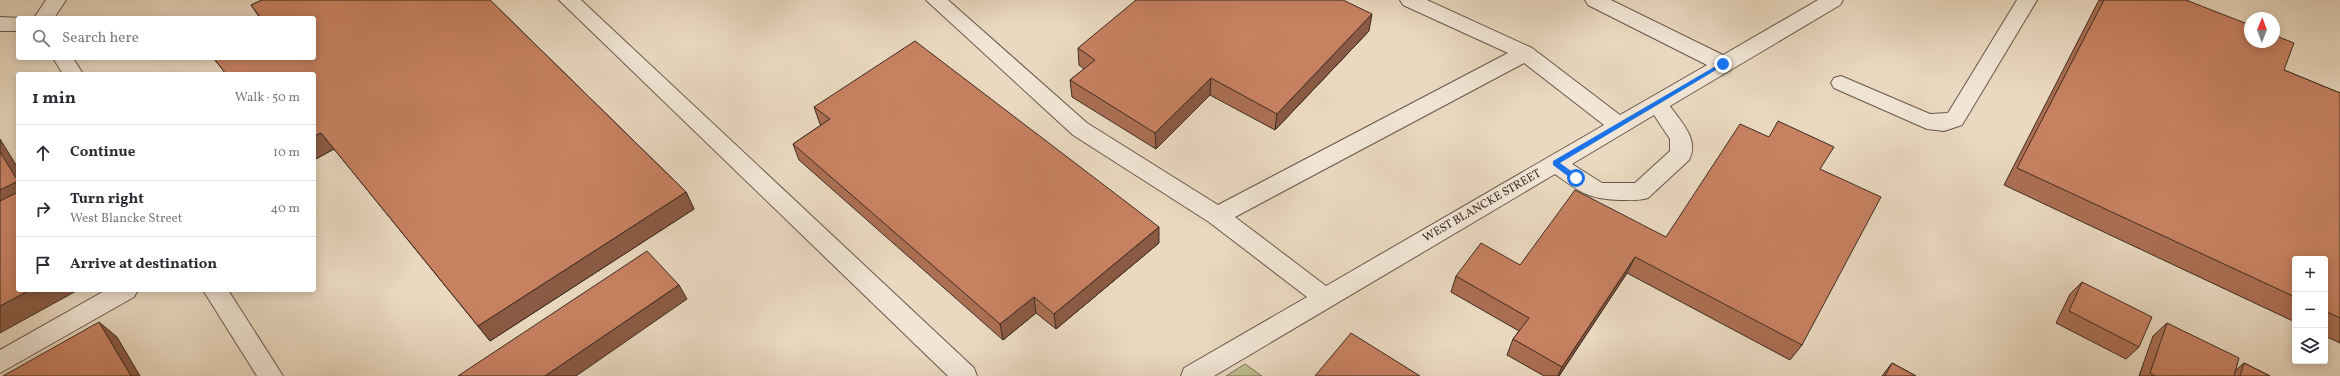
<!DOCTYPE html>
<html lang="en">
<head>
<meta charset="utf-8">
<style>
  body { margin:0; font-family:Vollkorn,serif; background:#f7f7f7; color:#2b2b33 }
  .controls { position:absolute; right:12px; bottom:12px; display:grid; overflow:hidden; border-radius:4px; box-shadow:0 2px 10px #0003 }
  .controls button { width:36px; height:36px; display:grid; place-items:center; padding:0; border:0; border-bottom:1px solid #e1e1e2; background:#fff; color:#2b2b33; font:20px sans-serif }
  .compass { position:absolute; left:2244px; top:12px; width:36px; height:36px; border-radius:50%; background:#fff; box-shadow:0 2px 10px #0003; rotate:1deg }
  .stop { position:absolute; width:12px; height:12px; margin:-9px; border:3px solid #1a73e8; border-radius:50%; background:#fff }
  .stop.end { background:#1a73e8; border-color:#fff; box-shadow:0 1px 4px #0008 }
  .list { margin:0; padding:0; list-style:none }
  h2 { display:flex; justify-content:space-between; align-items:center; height:52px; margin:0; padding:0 16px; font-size:17px }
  h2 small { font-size:13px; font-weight:400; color:#7c7c81 }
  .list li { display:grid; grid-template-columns:26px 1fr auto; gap:12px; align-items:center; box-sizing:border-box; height:56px; padding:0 16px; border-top:1px solid #e1e1e2 }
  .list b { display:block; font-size:15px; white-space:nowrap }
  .list p { margin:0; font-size:13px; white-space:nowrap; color:#7c7c81 }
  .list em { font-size:13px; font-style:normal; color:#7c7c81 }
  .icon { flex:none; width:22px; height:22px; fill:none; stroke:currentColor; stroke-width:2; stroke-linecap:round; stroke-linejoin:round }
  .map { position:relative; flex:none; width:2340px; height:376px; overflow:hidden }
  .search { position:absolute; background:#fff; box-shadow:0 2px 10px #0003; left:16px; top:16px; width:300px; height:44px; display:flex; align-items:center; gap:10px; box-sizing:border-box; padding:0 14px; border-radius:4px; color:#7c7c81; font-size:15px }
  .panel { position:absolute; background:#fff; box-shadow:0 2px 10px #0003; left:16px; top:72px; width:300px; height:220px; border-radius:4px }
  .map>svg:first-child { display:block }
</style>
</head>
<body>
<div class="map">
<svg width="2340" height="376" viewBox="0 0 2340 376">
  <rect width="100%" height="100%" fill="#ead9c0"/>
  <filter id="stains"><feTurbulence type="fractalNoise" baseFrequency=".005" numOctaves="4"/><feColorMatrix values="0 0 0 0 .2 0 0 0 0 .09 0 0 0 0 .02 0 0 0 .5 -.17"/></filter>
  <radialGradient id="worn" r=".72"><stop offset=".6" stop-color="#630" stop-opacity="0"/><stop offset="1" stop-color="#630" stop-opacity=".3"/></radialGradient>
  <path fill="#bdbe8e" stroke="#7d7459" d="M1245,364L1262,376H1226Z"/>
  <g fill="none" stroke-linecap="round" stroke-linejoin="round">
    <defs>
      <g id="minor">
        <path d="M46,0H66L54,18H34Z"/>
        <path d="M559,0H581L974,368L977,376H948Z"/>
        <path d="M926,0H948L1087,123L1218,205L1508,53L1403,5L1400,0H1427L1532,48L1620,115L1707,65L1588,5L1585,0H1611L1723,55L1818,0H1843L1840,5L1670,106C1681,122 1700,140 1689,160L1648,198C1638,201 1630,200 1620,200C1588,199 1580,192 1555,174L1214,376H1181L1184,368L1307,297L1209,222L1073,135ZM1524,63L1604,125L1326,286L1235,217ZM1654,115L1670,139V151L1635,183H1602L1572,164Z"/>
        <path d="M2017,0H2037L1962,125L1944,131L1927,129L1834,88L1831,83L1834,78L1841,76L1930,114L1948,113Z"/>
        <path d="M0,17L21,18H18V31H0Z"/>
        <path d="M53,58H73L83,74H63Z"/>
        <path d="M106,290H138L134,297L0,373V350Z"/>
        <path d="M203,290H228L283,376H257Z"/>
      </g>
    </defs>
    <use href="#minor" stroke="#68564b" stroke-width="2"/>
    <use href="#minor" fill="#f1e6d6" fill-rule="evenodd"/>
  </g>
  <g fill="#ab6f53" stroke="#3d2b24">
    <path d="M262,0H490L686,192L694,209L490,341L334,149L314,160V74H226L215,60L218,58H314V18H260L251,5Z"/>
    <path d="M2099,0H2186L2284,70L2340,93V343L2325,336V259H2295V322L2004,185Z"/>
    <path d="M1369,31L1275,130L1210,95L1156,149L1072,97L1070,80L1084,69L1079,65L1078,48Z"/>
    <path d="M814,107L1159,243L1056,329L1036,313L1003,340L799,160L793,144L821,125L820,124Z"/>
    <path d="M1820,169L1802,345L1790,360L1627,273L1559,376H1544L1507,355L1513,339L1519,331L1451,292L1456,276L1520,265L1666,237Z"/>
    <path d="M2082,282L2139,347L2126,359L2056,323L2070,294Z"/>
    <path d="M2167,323L2236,370L2244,363L2270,376H2139L2153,336Z"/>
    <path d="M1892,363L1916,376H1882Z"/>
  </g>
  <g fill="#8b5a44" stroke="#3d2b24">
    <path d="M1372,14L1369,31L1275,130L1277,114Z"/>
    <path d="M1211,78L1210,95L1156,149L1155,133Z"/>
    <path d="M321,133L334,149L314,160V136Z"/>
    <path d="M0,139L18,168V207L0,216Z"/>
    <path d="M686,192L694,209L490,341L478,326Z"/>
    <path d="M1159,227V243L1056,329L1054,314Z"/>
    <path d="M1635,257L1627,273L1559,376H1558L1562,367Z"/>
    <path d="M679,285L687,299L576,376H545Z"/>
    <path d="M30,290H78L0,333V306Z"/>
    <path d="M1034,297L1036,313L1003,340L1000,324Z"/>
    <path d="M99,322L117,337L140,376H131Z"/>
  </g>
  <g fill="#c78161" stroke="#3d2b24">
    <path d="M262,0H490L686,192L478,326L321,133L314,136V74H226L215,60L218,58H314V18H261L251,5Z"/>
    <path d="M1136,0H1343L1372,14L1277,114L1211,78L1155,133L1070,80L1095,60L1078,48Z"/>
    <path d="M2104,0H2186L2250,25V42H2274V35L2294,43L2284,70L2340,93V318L2325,311V259H2295V297L2017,168Z"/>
    <path d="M915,41L1159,227L1054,314L1034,297L1000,324L793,144L830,119L814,107Z"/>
    <path d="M1778,121L1834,147L1820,169L1881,197L1802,345L1635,257L1562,367L1513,339L1529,318L1456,276L1481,243L1520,265L1575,190L1666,237L1740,124L1769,137Z"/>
    <path d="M0,152L18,181L0,190Z"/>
    <path d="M18,192V290H30L0,306V201Z"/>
    <path d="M647,251L679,285L545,376H458Z"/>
    <path d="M2082,282L2152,317L2139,347L2069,311Z"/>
    <path d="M99,322L131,376H3Z"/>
    <path d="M2167,323L2239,358L2234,376H2155L2150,373Z"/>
    <path d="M1351,333L1420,376H1315Z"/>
    <path d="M1892,363L1916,376H1885Z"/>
    <path d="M2244,363L2270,376H2240Z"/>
  </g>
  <path fill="#1a73e8" d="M1721,63L1726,64L1560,163L1578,176V180H1573L1553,165V161Z"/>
  <g text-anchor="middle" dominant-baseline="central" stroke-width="4" stroke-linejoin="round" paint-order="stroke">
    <g font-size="12" fill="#3d2b24" stroke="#f1e6d6">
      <text transform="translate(1482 206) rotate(-30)">WEST BLANCKE STREET</text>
    </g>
  </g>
  <rect width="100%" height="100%" filter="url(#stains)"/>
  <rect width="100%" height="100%" fill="url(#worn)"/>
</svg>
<div class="controls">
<button>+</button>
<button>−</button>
<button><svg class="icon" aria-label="layers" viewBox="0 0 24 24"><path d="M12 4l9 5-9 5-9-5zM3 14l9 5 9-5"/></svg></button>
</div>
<svg class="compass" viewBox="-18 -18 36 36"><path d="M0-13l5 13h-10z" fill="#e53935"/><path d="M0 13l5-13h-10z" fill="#7c7c81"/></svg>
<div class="stop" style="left:1576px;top:178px"></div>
<div class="stop end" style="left:1723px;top:64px"></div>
<div class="search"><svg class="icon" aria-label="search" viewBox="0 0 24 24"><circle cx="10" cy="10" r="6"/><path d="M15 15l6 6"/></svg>Search here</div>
<section class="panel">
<h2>1 min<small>Walk · 50 m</small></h2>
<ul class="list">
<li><svg class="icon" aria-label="ahead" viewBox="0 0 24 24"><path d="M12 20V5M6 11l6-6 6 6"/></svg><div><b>Continue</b></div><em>10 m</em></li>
<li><svg class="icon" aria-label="right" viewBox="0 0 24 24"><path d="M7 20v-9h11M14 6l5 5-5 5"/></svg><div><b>Turn right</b><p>West Blancke Street</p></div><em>40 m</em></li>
<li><svg class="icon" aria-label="arrive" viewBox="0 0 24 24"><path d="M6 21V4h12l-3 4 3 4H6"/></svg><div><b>Arrive at destination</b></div></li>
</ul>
</section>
</div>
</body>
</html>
